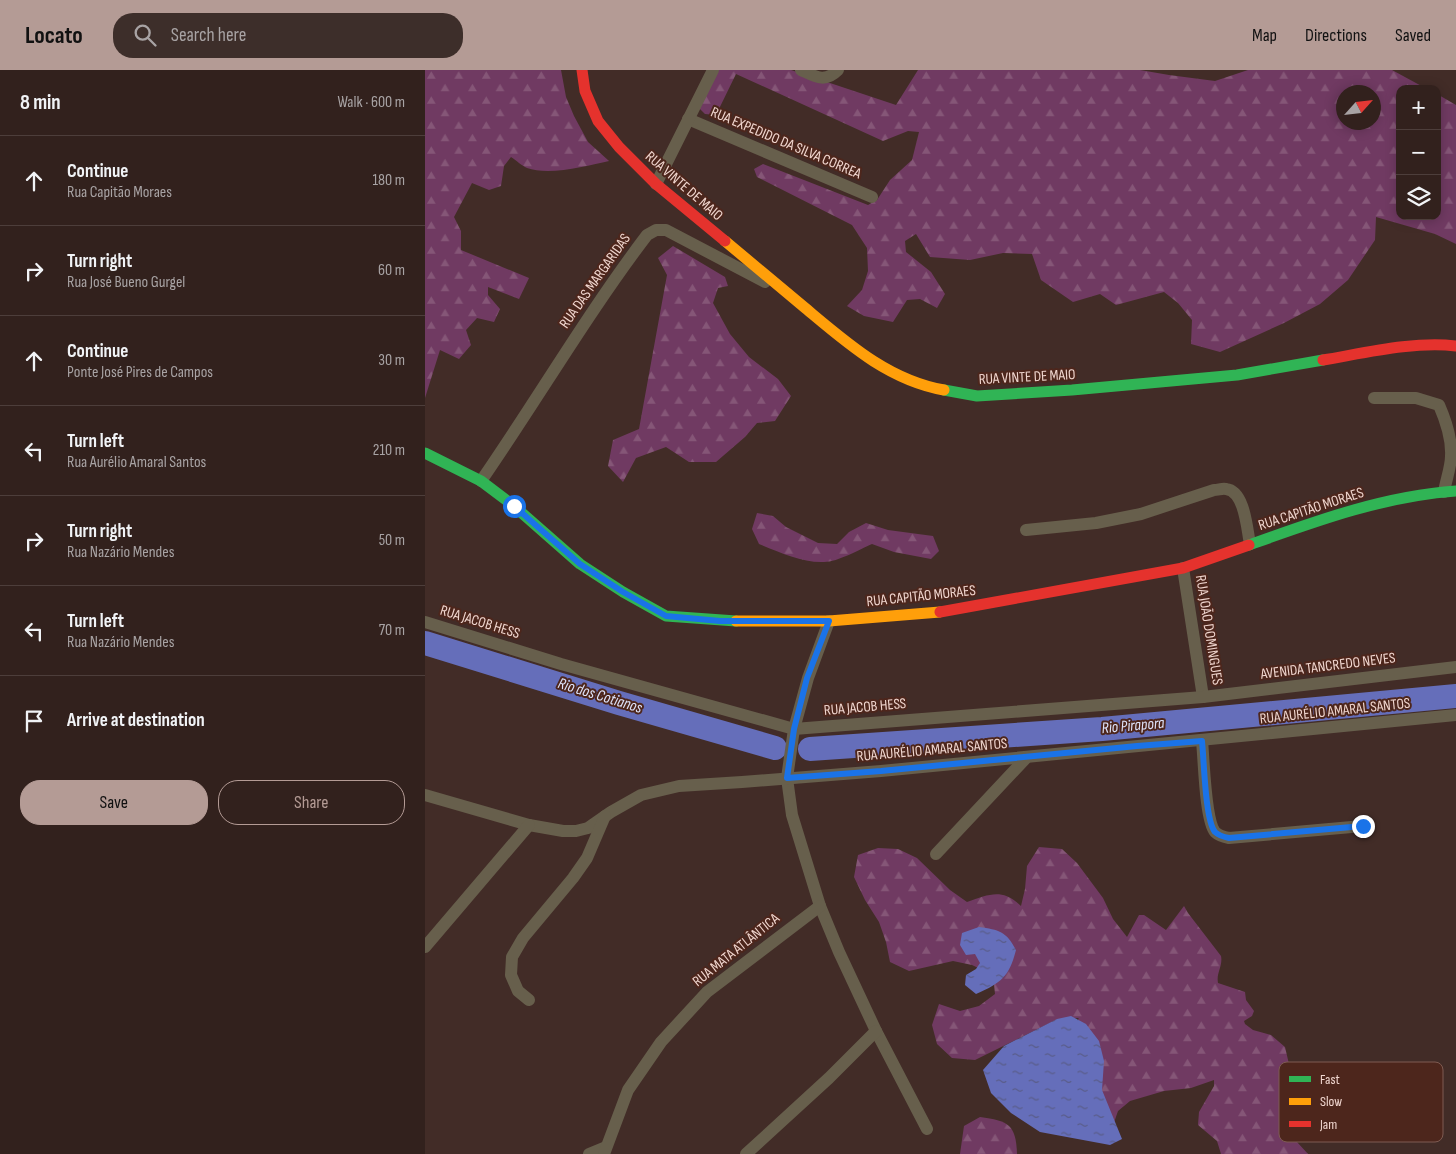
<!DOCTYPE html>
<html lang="en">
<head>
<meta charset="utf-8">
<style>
  body { margin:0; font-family:"Sofia Sans Condensed",sans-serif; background:#3d2e2a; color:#f1f3f6 }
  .controls { position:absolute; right:15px; top:15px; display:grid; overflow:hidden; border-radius:10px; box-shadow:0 2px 12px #0003 }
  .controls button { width:45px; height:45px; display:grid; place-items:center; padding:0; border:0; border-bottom:1px solid #4d3e3b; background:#32211d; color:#f1f3f6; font:25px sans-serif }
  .compass { position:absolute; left:911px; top:15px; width:45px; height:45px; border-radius:50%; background:#32211d; box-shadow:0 2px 12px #0003; rotate:63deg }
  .stop { position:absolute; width:15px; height:15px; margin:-11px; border:4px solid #1a73e8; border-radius:50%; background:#fff }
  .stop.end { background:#1a73e8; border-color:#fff; box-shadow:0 1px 5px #0008 }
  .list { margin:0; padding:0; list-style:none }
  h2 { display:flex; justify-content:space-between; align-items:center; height:65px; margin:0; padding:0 20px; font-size:21px }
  h2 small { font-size:16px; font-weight:400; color:#a8a3a4 }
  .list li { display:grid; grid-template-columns:32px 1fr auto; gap:15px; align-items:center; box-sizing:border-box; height:90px; padding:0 20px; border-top:1px solid #4d3e3b }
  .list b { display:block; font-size:19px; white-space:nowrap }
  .list p { margin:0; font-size:16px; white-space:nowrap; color:#a8a3a4 }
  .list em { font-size:16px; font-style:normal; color:#a8a3a4 }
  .actions { display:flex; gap:10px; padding:15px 20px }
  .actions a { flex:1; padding:11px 0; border:1px solid #b49b95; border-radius:20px; text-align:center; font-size:18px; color:#b49b95 }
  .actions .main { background:#b49b95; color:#111 }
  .icon { flex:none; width:28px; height:28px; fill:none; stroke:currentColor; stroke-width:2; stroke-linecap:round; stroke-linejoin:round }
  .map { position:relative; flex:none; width:1031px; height:1084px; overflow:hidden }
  header { display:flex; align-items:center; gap:30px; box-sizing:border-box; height:70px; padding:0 25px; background:#b49b95; color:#111 }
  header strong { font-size:24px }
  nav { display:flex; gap:28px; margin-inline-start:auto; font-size:18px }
  .search { width:350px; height:45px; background:#3d2e2a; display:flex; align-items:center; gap:12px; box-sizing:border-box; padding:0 18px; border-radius:20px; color:#a8a3a4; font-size:19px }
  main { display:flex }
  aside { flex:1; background:#32211d }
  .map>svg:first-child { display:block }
</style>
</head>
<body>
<header>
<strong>Locato</strong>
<div class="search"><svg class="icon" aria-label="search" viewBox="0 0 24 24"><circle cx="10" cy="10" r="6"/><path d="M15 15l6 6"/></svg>Search here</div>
<nav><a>Map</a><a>Directions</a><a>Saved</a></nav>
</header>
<main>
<aside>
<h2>8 min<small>Walk · 600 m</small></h2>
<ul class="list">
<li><svg class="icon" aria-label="ahead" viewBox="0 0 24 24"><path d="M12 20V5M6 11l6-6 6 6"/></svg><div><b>Continue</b><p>Rua Capitão Moraes</p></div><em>180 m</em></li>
<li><svg class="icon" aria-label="right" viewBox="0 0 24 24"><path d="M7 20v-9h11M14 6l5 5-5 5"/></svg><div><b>Turn right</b><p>Rua José Bueno Gurgel</p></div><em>60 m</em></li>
<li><svg class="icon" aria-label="ahead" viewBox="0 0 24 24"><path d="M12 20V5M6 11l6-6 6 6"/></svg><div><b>Continue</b><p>Ponte José Pires de Campos</p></div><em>30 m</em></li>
<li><svg class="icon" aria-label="left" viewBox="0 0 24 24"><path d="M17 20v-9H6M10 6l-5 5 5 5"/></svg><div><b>Turn left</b><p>Rua Aurélio Amaral Santos</p></div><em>210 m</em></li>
<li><svg class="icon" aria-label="right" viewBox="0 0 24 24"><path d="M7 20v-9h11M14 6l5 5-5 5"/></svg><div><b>Turn right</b><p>Rua Nazário Mendes</p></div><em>50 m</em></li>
<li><svg class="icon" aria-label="left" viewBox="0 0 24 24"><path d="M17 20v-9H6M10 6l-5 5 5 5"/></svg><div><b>Turn left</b><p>Rua Nazário Mendes</p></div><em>70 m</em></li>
<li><svg class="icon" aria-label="arrive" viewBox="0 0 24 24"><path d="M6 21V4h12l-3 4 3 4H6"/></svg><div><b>Arrive at destination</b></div></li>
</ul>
<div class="actions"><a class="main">Save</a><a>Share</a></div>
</aside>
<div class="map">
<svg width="1031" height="1084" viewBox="0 0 1031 1084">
  <defs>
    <pattern id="forest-firs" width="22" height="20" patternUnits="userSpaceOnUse" patternTransform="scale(1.25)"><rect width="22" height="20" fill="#703a62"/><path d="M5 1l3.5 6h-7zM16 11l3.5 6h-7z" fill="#855677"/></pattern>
    <pattern id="water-ripples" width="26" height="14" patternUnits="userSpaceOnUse" patternTransform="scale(1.25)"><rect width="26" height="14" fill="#656eba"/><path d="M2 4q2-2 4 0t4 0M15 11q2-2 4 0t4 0" fill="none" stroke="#595c88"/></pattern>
  </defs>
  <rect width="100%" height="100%" fill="#422c27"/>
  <g fill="url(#forest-firs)" fill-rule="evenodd">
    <path d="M0,0H136L141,27L149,46L163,72L184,91C162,96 124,106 102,98C97,96 91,90 86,87L79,96L76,116L64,120L47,113L29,147L36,161V180L104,208L94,229L63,217V225L75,239L69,252L52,248L41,260L46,275L34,289L15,280L0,328Z"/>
    <path d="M294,0H366L471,35L493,0H715L744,5L790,11L823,0H967L1002,19H975V146H1012V24L1031,35V174L1010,164L951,147L950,170L923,210L895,234L859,253L795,282L766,274L767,250L753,233L739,222L691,235L675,224L648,232L616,210L607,184L578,183L545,190L505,187L491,164L480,171L481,182L506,202L520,224L512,238L495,229L482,230L468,252L439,246L422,236L437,220L443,201L442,178L427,155L332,107L329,99L338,94L443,135L452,130L465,110L487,90L494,62L483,61L458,71L311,4L291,45L280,44L274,38ZM918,22H948V52H918Z"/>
    <path d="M248,176L300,207L303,216L293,218L288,233L305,264L324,287L353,309L366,326L350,351L332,353L320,367L291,392H264L241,377L211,388L198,412L183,396L188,370L214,359L242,205L233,188Z"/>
    <path d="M332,443L348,446L361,457L393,473L412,474L424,462L441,453L463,460L508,466L514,481L506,489L469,482L447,474C435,479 413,492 399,492C378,493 354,482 334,474L327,459Z"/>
    <path d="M614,777L637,779L652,793L678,828L688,849L702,867L714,845H719L741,860L759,836L763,843L796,886C798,896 791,903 793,913L820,922L821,930L829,941L827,946L819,951L820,954L828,960L846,965L860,977L870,1020L869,1061L872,1072L883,1084H796L792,1071L773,1055L774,1042L789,1016V1010L766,1018L739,1021L705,1031L693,1041L684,1067L653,949L654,948L633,949L550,990L527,988L512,974L507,955L514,934L535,941L554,936L570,924L568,905L547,895L528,891L484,901L465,892L461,872L454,852L440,830L429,807L433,785L453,778L473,779L492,788L525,820L542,832C565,824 577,818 596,836L600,819L602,796Z"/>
    <path d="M555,1047C583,1051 591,1054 592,1084H535L539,1056Z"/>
  </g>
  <g fill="url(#water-ripples)">
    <path d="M554,857C574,860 581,861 591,880C584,907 576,913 551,924L540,915L541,905L551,899L555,893L550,884L541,885L535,875L537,863Z"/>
    <path d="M646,946L661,954L674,971L679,991L677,1020L697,1069L685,1075L615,1062L586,1043L566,1023L558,1000L579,976L632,949Z"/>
  </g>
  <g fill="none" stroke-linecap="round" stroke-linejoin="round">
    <g stroke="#656eba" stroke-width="24">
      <path d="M0,573L194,633L350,678"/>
      <path d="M385,679L677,659L1031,626"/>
    </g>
    <g stroke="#675f4c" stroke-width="12">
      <path d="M376,0C391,7 400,13 413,0"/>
      <path d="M263,49L447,127"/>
      <path d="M231,114L288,0"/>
      <path d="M949,328H991L1014,335C1021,351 1027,368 1026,386C1026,397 1021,410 1019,422"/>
      <path d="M56,411C112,330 162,244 222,165L231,160H241L340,212"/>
      <path d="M601,460L671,453L716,444L789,420C793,420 798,418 801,419C820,421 822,460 825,474"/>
      <path d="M758,498L778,627"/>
      <path d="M404,551L383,608L369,659L362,708L367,745L395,836L414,882L451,961L502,1059"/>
      <path d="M0,552L136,594L369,659L778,627L1031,597"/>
      <path d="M777,671C779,689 780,750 790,762C794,766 799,767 804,768L938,756"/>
      <path d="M0,725L104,755L138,761H151L163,758L186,742L216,725L254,716L317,712L456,701L1031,645"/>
      <path d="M511,784L602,687"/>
      <path d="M0,877L104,755"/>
      <path d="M104,930L93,921L86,905L87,887L98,868L148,808L162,788L180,746"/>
      <path d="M164,1084L181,1077"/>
      <path d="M179,1084L203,1020L236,972L282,922L395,836"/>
      <path d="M321,1084L404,1008L451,961"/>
    </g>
    <g stroke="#30b455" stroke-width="11">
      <path d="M519,320L552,326L647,320L812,305L898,290"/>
      <path d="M0,383L56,411L89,436L155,494L198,522L241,546L311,551"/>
      <path d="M824,475C891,451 959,426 1031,421"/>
    </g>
    <g stroke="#ff9f0a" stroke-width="11">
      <path d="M300,171C326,193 353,215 379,237C422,273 463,310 519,320"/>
      <path d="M311,551H404L515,542"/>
    </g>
    <g stroke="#e5322d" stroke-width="11">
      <path d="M157,0L160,21L173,51L194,77L231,114L300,171"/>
      <path d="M898,290C940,283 989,271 1031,276"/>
      <path d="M515,542L758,498L824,475"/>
    </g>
  </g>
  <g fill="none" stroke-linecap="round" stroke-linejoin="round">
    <path stroke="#1a73e8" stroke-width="6" d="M89,436L155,494L198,522L241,546L295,551H404L382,608L369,659L362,708L456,701L712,676L777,671C779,689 780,750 790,762C794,766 799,767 804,768L938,756"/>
  </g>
  <g text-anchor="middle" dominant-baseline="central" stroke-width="4" stroke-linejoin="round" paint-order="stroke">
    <g font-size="15" fill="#f1d7d0" stroke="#4d261c">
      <text transform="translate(361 73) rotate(23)">RUA EXPEDIDO DA SILVA CORREA</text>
      <text transform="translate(259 116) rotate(41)">RUA VINTE DE MAIO</text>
      <text transform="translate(170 211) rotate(-55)">RUA DAS MARGARIDAS</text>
      <text transform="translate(602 307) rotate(-3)">RUA VINTE DE MAIO</text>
      <text transform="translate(886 439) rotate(-18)">RUA CAPITÃO MORAES</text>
      <text transform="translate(496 526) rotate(-6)">RUA CAPITÃO MORAES</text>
      <text transform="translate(55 552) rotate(17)">RUA JACOB HESS</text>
      <text transform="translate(784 560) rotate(81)">RUA JOÃO DOMINGUES</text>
      <text transform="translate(903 596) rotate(-7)">AVENIDA TANCREDO NEVES</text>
      <text transform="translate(440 637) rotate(-5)">RUA JACOB HESS</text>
      <text transform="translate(910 641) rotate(-6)">RUA AURÉLIO AMARAL SANTOS</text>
      <text transform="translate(507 680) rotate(-5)">RUA AURÉLIO AMARAL SANTOS</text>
      <text transform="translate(311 880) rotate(-39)">RUA MATA ATLÂNTICA</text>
    </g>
    <g font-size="16" font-style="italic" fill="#dee3fa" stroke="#4d261c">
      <text transform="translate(175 626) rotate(17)">Rio dos Cotianos</text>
      <text transform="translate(708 656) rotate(-5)">Rio Pirapora</text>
    </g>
  </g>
  <rect x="854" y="992" width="164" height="80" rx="8" fill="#4d261c" stroke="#7e5b52" stroke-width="1"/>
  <rect x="864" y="1006" width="22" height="6" fill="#30b455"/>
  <rect x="864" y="1028" width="22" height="7" fill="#ff9f0a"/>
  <rect x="864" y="1051" width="22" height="6" fill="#e5322d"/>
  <g font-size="14" fill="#f1d7d0">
    <text x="895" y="1014">Fast</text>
    <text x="895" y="1036">Slow</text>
    <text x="895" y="1059">Jam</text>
  </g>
</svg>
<div class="controls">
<button>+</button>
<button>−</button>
<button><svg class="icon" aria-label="layers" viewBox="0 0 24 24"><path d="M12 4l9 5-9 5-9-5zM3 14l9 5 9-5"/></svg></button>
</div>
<svg class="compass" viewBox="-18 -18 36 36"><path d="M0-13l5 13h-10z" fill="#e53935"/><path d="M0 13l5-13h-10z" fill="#a8a3a4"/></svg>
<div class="stop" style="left:89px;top:436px"></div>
<div class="stop end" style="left:938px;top:756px"></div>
</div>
</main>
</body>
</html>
